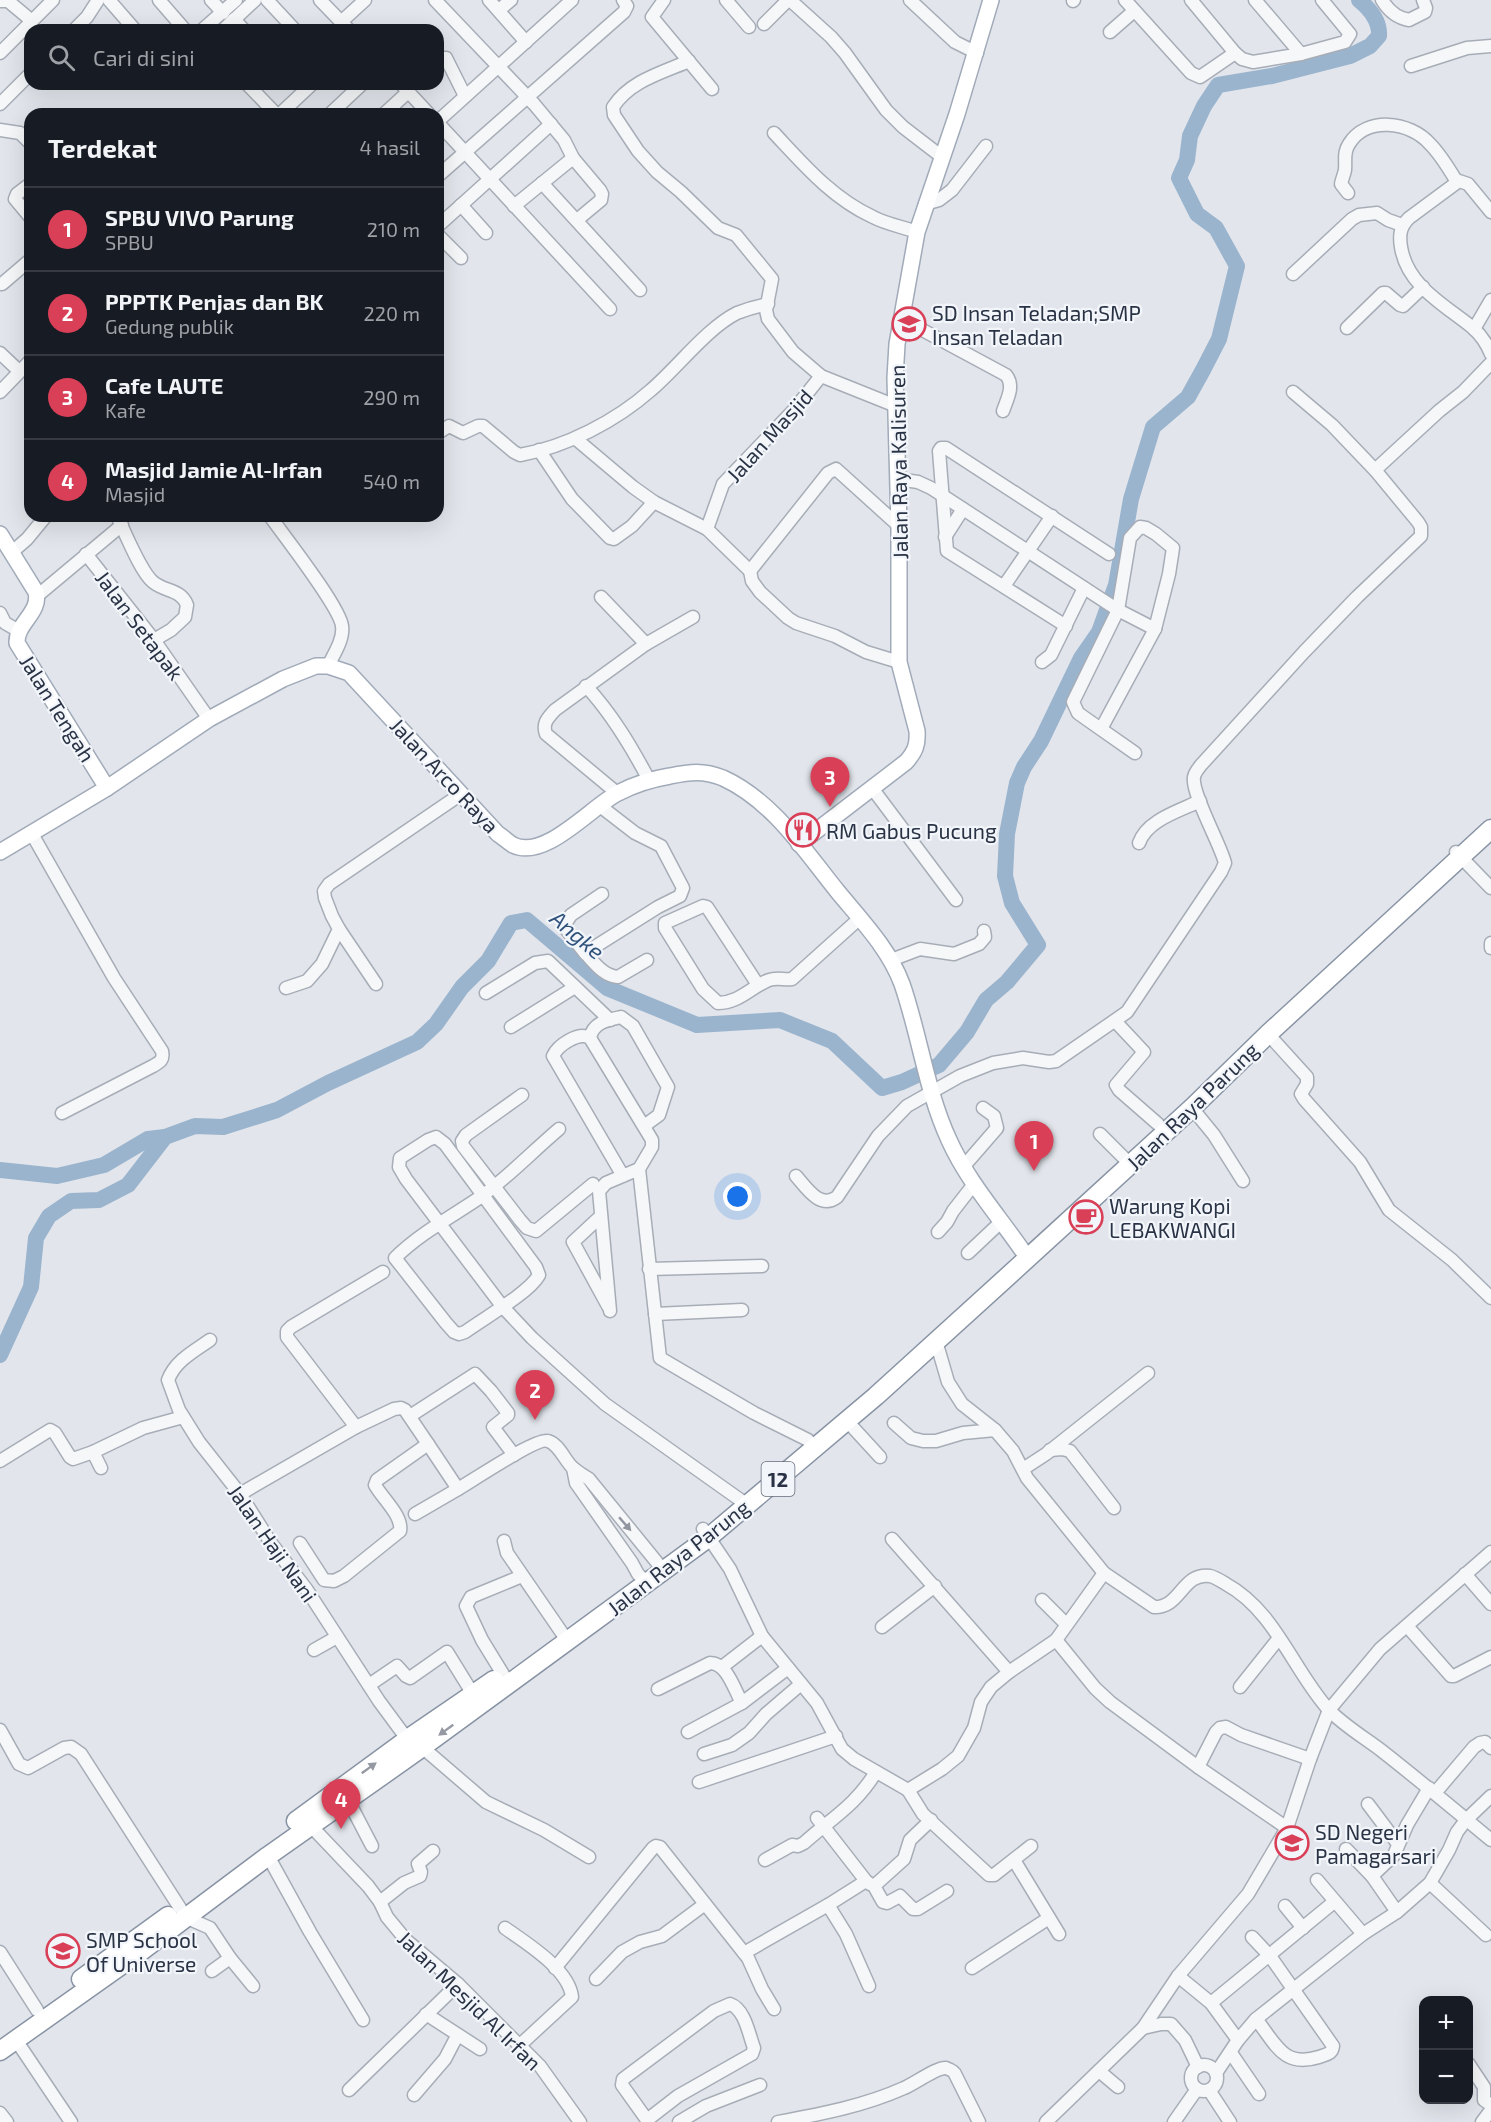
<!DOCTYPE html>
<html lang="id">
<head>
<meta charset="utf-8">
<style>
  body { margin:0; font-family:"Exo 2",sans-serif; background:#20242c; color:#f1f3f6 }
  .controls { position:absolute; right:18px; bottom:18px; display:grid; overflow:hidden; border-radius:12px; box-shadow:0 6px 24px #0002 }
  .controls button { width:54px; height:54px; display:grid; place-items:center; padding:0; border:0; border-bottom:2px solid #363941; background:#171b24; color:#f1f3f6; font:30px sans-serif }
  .you { position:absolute; left:738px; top:1197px; width:21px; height:21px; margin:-15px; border:4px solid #fff; border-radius:50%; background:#1a73e8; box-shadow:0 0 0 9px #1a73e833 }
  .badge { display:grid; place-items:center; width:39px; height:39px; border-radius:50%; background:#d93f57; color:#fff; font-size:20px; font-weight:700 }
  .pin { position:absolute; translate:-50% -50px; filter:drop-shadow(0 2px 3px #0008) }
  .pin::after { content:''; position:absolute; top:32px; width:21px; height:18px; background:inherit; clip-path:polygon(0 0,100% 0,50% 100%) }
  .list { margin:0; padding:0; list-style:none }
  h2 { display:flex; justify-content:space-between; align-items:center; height:78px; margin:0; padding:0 24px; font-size:26px }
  h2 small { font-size:20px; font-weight:400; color:#9ea1a6 }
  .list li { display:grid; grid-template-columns:39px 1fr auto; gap:18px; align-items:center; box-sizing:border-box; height:84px; padding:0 24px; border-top:2px solid #363941 }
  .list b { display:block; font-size:22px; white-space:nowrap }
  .list p { margin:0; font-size:20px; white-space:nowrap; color:#9ea1a6 }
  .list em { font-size:20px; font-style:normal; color:#9ea1a6 }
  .icon { flex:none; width:33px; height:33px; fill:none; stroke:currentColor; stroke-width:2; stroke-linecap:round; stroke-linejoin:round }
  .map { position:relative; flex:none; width:1491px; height:2122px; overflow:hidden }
  .search { position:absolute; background:#171b24; box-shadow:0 6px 24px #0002; left:24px; top:24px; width:420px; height:66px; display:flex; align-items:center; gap:15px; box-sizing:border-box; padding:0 21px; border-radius:18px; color:#9ea1a6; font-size:22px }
  .panel { position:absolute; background:#171b24; box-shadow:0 6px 24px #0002; left:24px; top:108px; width:420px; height:414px; border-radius:18px }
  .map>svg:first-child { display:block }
</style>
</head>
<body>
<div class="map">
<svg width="1491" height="2122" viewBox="0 0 1491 2122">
  <rect width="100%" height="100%" fill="#e2e6ec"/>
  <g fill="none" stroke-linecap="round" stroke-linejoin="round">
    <g stroke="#9bb4ce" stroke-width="16">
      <path d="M0,1170L57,1176L104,1165L148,1139L165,1137"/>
      <path d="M0,1355L31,1287L36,1238L49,1216L71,1201L99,1200L128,1185L165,1137L195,1126L223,1127L277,1110L328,1083L417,1042L436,1024L462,987L488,961L511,923L527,920L607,988L697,1025L780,1020L832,1041L882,1088L902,1082L939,1065L967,1032L986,1000L1007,982L1038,945L1012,903L1005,876L1007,834L1017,783L1024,767L1041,741L1081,658L1099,632L1116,585L1131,499L1153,427L1188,397L1203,370L1219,339L1237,266L1216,228L1197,214L1179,178L1187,160L1190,136L1204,106L1218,85L1272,76L1350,56L1370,46L1379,36C1380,21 1370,9 1359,0"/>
    </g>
    <defs>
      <g id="minor">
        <path d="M109,0L135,30"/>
        <path d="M159,0L185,30"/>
        <path d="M211,0L223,13"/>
        <path d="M267,0L295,30"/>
        <path d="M320,0L349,30"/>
        <path d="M435,0L534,104L564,140L573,158L600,190L602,194L601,200L577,220"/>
        <path d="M489,0L526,42"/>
        <path d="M664,0L652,17L712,89"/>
        <path d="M726,0L749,27"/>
        <path d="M790,0L831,37L845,53L886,110L903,127L942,157"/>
        <path d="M910,0L955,42L977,53"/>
        <path d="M1125,0L1191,73L1200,77L1235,53L1191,0"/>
        <path d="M1382,0C1388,10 1397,18 1409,20L1425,12L1426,8L1423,0"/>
        <path d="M0,1H8L32,21"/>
        <path d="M1073,1L1074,0"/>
        <path d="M499,10L511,0"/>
        <path d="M234,19L244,30"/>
        <path d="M341,22L365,0"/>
        <path d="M764,24L788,0"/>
        <path d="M74,30L87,17L98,0"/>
        <path d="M202,30L236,0"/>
        <path d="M223,30L255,0"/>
        <path d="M1110,32L1134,11"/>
        <path d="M0,53L53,0"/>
        <path d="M1235,53L1242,59L1253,62L1301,54L1255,0"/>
        <path d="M1301,54L1345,42L1350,34L1322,0"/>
        <path d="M438,58H446L465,96"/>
        <path d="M689,61C661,73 630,81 613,107L614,115L638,151L657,172L681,192L718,228L736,235L772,279L766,310L768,319L793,352L821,376L896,406"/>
        <path d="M1411,66L1467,48L1491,46"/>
        <path d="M247,84L276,114"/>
        <path d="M401,84L429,114"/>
        <path d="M0,104L30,74"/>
        <path d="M280,114L312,84"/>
        <path d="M330,114L362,84"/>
        <path d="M384,114L408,92"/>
        <path d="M438,121L572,0"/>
        <path d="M438,123L610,309"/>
        <path d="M0,130L20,133L30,143"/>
        <path d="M774,133C804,165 832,198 873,217C886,224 903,227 917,232"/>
        <path d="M438,176L624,12L627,6L623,0"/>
        <path d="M542,183L640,290"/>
        <path d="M30,184L17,194L15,199L30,217"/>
        <path d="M1348,193L1341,184C1342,179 1344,175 1345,170C1346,160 1343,153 1349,144C1366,116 1410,121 1430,144C1441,155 1449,169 1457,182"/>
        <path d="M925,204L939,200L952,190L986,146"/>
        <path d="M461,205L486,233"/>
        <path d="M514,206L573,158"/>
        <path d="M1491,212L1468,184L1459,181L1409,218C1400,227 1399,235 1401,247C1407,286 1445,305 1473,328C1481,335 1487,344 1491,354"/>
        <path d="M438,226L551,124"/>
        <path d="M438,235L461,258"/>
        <path d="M1293,274L1352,219L1359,215L1377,213L1388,220L1402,225"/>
        <path d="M2,284L30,260"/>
        <path d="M902,319L1006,375C1015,386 1007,399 1003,411"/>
        <path d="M1347,328L1383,293H1386L1400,305L1403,306L1423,287"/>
        <path d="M1474,329L1491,300"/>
        <path d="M0,353L19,371"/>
        <path d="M0,392L30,361"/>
        <path d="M1293,392L1332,425L1375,470"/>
        <path d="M438,433L449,426L463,433L478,426H483L514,452L520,455C566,447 616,421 651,390C677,368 707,328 737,313C747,309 758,306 768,304"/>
        <path d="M576,439L633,487L654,502L707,529L750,571L752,581L760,592L788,618L796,623L835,636L866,652L899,662"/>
        <path d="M539,450L572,499L610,538L614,539L632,526L654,502"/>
        <path d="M897,479L918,482L931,488L1118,610L1155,629"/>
        <path d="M117,516C125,532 140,571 153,582C165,592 181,589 187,605L185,617L171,630L154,640"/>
        <path d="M270,516C284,536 340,607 342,626C344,639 334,654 328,666"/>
        <path d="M707,529L723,484L793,411L821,376"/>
        <path d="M945,537L963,509"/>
        <path d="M11,553L27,539L46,516"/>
        <path d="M86,554L154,640L209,719"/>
        <path d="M750,571L828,473L836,469L899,526"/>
        <path d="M1004,586L1052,516"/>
        <path d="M37,596L122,525"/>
        <path d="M601,597L646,644L555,710C548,718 542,723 546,734L617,793"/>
        <path d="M0,613L5,623L19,631"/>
        <path d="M1066,626L947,551L939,451L941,448H946L1109,554"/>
        <path d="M646,644L693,617"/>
        <path d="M1042,662L1051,655L1084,588"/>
        <path d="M586,686C612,714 631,746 649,780"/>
        <path d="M1101,729L1155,629L1169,574L1173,548L1156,534L1146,528L1140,527L1130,538L1118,610L1073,702L1078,713L1085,718L1135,753"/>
        <path d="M872,788L956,900"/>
        <path d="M600,806L635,833L661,846L683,888L680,896L658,907L585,953L566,929L565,924L571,915L602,894"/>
        <path d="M32,834L114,978L162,1051C164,1060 160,1062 153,1066L62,1113"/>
        <path d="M1139,843C1147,820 1179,811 1200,801"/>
        <path d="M1456,852L1491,888"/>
        <path d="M339,929L376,984"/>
        <path d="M1491,943V948"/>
        <path d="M585,953C594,962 603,976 618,977L647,960"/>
        <path d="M891,960L920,949L954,954L979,944L985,937L984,931"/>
        <path d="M758,985L707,907L703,906L665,923V928L703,989L718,1003C739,1003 751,987 769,980C777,977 784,980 792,979L860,918"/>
        <path d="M286,988L307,981L322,964L339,929L332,916L325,898L324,891L329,884L461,794"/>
        <path d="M486,993L535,963L548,961L610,1020"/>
        <path d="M1115,1021L1144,1052L1116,1085L1119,1090L1158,1124"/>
        <path d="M511,1027L575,987"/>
        <path d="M1268,1034L1307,1077V1084L1301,1094L1304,1099L1360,1162L1389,1210L1452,1260L1491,1298"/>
        <path d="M590,1038C593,1022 608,1020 621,1017L633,1026L668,1087L659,1115L644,1126"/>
        <path d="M522,1095L466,1135L462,1141L463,1146L520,1220L527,1228L536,1231L593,1184"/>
        <path d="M1192,1108L1214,1135L1243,1181"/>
        <path d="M559,1129C533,1151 509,1176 482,1196C453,1216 420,1233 395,1258L446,1323L454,1332L459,1334L465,1332C484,1318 529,1293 539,1275L536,1267L445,1144L436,1137L428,1140L400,1158L399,1167L406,1179L502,1306L532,1338L605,1404L746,1504"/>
        <path d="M1100,1134L1124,1158"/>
        <path d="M964,1166L997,1128L994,1116L983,1108"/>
        <path d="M639,1169L660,1358L754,1413L808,1440"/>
        <path d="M796,1176C806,1187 820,1210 837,1197L878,1136L907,1106L960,1076L993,1063L1023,1058L1049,1062L1056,1061L1127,1012L1221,872L1225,863C1220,843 1191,793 1194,777C1195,772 1198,769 1201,765L1304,652L1357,597L1421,536V527L1418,522L1375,470L1439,411L1463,392L1491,363"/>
        <path d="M601,1216L573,1242L608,1306"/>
        <path d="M938,1232L947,1222L953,1211L974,1184"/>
        <path d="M968,1253L1002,1221"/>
        <path d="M649,1269L762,1266"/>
        <path d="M610,1311L599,1191L606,1183L639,1169L652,1147V1140L590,1038C579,1031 558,1045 553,1056L623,1176"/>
        <path d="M655,1314L742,1310"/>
        <path d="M210,1340C194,1351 175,1361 168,1380L179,1410L199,1442L240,1494L271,1543L307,1590L379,1701L410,1743"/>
        <path d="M936,1341L948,1382L962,1404L995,1430L1013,1451L1027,1478L1104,1573L1154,1607C1181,1608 1182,1572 1210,1576C1215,1577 1221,1581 1226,1584C1275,1611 1292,1668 1328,1709C1343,1725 1365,1738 1382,1751C1419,1780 1455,1810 1491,1840"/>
        <path d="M410,1416L475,1374L491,1391L508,1413V1415L493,1427L514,1455"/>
        <path d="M847,1421L880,1457"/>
        <path d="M894,1423L911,1438L923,1441H936L963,1433L995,1430"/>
        <path d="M356,1427L287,1337V1331L291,1327L383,1272"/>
        <path d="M1050,1450L1062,1449L1070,1451L1114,1508"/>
        <path d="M93,1452L101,1468"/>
        <path d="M0,1461L50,1430L55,1433L70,1457L73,1459L93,1452L143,1428L183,1417"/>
        <path d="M573,1468L576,1483L632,1563L638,1574L647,1583"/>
        <path d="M1023,1469L1046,1454L1148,1373"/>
        <path d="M240,1494L356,1427L394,1409L401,1408L405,1410L428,1444"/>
        <path d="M415,1514L458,1489"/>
        <path d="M703,1529L730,1569L762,1636L817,1703L842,1749L854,1759L908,1790L942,1769L958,1756L974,1728L981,1702L991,1687L1009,1672L1056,1640L1104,1573"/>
        <path d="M892,1539L1009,1672"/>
        <path d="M504,1541L507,1553L562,1633"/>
        <path d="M300,1543L324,1580L334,1581L344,1576L400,1531C403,1516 382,1498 375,1485L377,1480L428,1444L458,1489C472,1481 537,1437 548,1441C559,1444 565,1461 573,1468C578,1472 584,1476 589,1479L664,1571"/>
        <path d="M1465,1574L1491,1604"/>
        <path d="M1042,1600L1066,1624"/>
        <path d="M1407,1626L1451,1676H1454L1491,1657"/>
        <path d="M882,1627L935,1586"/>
        <path d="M1056,1640L1095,1688L1110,1702L1198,1767L1287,1828"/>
        <path d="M314,1650L337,1637"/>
        <path d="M722,1667L762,1636"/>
        <path d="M509,1684L482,1640L466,1606L471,1597L522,1576"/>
        <path d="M369,1685L397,1666L406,1676L410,1678L447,1652L476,1699"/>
        <path d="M1240,1687L1279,1638"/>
        <path d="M658,1689L710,1663C727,1663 734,1689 742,1703"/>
        <path d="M0,1730L19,1764L28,1768L64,1748L71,1747L81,1754L180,1908"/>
        <path d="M688,1732L742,1703L788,1668"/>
        <path d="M422,1747L486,1802L544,1830L589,1857"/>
        <path d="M704,1754L732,1745L749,1733L766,1714L801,1684"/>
        <path d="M1198,1767L1216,1732L1220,1728L1226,1727L1241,1735L1310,1759"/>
        <path d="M699,1782L836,1736"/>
        <path d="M908,1790L923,1814L989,1875H994L1031,1846"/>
        <path d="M1435,1793L1474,1747L1480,1743L1485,1742L1491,1748"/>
        <path d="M348,1800L372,1846"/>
        <path d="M1368,1804L1398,1844"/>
        <path d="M817,1818L866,1881L870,1884"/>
        <path d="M931,1820L910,1840L904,1859L874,1886L883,1902L887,1903L900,1896L913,1909H918L947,1891"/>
        <path d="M311,1826L368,1886L380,1902L387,1917L406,1940L458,1984L540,2066L580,2122"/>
        <path d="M1346,1849L1372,1876L1397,1912"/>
        <path d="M268,1856L310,1932L363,2020"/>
        <path d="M765,1860L792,1845L798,1846L804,1843C833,1817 855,1806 876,1772"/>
        <path d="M1014,1860L1059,1934"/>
        <path d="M1372,1876L1394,1855L1407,1825L1429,1788"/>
        <path d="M1317,1880L1363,1934"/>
        <path d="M1430,1883L1486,1935"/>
        <path d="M380,1902L404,1883L420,1876L421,1872L418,1864L433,1851"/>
        <path d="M828,1905L846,1934L869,1986"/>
        <path d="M1285,1906L1303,1928"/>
        <path d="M185,1917L210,1928L230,1958L253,1986"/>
        <path d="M505,1928C526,1943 569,1969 572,1997L520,2045"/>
        <path d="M1252,1937L1270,1956L1333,2046C1332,2054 1327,2054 1319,2057C1283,2068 1276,2044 1256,2019"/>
        <path d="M0,1952L37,2010"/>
        <path d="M744,1953L828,1905L866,1881"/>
        <path d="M555,1968L653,1848L656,1846L660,1847L748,1958L762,1989L774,2009"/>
        <path d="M972,1968L1049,1918"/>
        <path d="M212,1971L230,1958"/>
        <path d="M1178,1976L1211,2003L1238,2040"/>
        <path d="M596,1979L622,1952L640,1942L662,1936L705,1904"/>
        <path d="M1211,2003L1334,1902"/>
        <path d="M426,2014L480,2049"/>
        <path d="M1143,2028L1161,2024H1171L1185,2040L1198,2067"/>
        <path d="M16,2040L71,2122"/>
        <path d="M1231,2053L1259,2094"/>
        <path d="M1468,2063L1484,2087V2100L1491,2105"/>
        <circle cx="1204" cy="2078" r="13"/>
        <path d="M1099,2071L1118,2087"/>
        <path d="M1216,2073L1238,2040L1256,2019L1363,1934L1397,1912L1430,1883L1449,1850L1457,1832L1466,1820L1491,1796"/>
        <path d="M349,2090L458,1984"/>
        <path d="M1209,2090L1230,2122"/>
        <path d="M414,2095L445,2059L457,2036"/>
        <path d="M0,2113L7,2122"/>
        <path d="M647,2120L622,2085L623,2079L714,2011L730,2004C745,2009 749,2035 754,2048L752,2054L678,2096L647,2120V2122"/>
        <path d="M679,2122L706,2106L760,2085"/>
        <path d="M778,2122C821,2114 864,2106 904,2088C914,2084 937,2067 946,2068C946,2068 954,2071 954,2072L979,2122"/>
        <path d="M1046,2122L1143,2028L1178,1976L1248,1894L1287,1828L1310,1759L1329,1710L1380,1649L1491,1552"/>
        <path d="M1174,2122L1197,2089"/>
        <path d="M1482,2122L1491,2110"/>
      </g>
      <g id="major">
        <path d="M0,534L36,592C41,613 16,623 17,643L107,788"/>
        <path d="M799,844L906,762C915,752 918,745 917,731L899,662V526L895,378L897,344L917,232L957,114L991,0"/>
        <path d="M0,852L107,788L209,719L283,679L316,666H328L349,673L498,834C503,837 508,842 513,845C545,861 592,806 618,793C635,784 652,779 670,776C690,772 703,770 723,778C773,801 804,850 838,892C862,921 889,949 902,984C920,1036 926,1090 949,1140C967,1180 997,1214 1022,1250"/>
      </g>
      <g id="highway">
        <path d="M296,1821L412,1736L494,1680"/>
        <path d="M81,1979L168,1916"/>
        <path d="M0,2051L140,1952L268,1856L417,1751L708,1538L876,1396L1018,1267L1192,1108L1268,1034L1491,829"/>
      </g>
    </defs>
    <use href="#minor" stroke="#a7adb7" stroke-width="15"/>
    <use href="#major" stroke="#a1aab8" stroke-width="18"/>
    <use href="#highway" stroke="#8893a4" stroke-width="21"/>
    <use href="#minor" stroke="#f6f7f9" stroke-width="12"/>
    <use href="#major" stroke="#fff" stroke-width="15"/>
    <use href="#highway" stroke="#fff" stroke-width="18"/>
  </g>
  <defs><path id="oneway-solid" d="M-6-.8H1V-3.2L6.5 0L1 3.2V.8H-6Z" transform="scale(1.5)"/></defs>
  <use fill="#90959f" href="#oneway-solid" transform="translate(625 1524) rotate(49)"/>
  <g fill="#9499a2">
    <use href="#oneway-solid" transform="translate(446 1730) rotate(144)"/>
    <use href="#oneway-solid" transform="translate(369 1768) rotate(-36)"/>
  </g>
  <defs>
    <symbol id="school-ring" viewBox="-11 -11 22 22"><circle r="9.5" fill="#f2f5f9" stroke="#d93f57" stroke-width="1.5"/><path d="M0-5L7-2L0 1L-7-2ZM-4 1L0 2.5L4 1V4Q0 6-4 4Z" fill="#d93f57"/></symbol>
    <symbol id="restaurant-ring" viewBox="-11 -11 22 22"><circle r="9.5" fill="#f2f5f9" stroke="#d93f57" stroke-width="1.5"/><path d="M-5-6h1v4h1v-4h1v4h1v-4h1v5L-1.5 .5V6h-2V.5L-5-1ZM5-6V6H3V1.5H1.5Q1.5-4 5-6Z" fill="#d93f57"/></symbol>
    <symbol id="cafe-ring" viewBox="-11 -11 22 22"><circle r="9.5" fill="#f2f5f9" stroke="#d93f57" stroke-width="1.5"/><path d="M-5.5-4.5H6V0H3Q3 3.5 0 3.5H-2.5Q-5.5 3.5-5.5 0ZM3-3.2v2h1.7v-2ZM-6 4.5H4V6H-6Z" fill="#d93f57"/></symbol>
  </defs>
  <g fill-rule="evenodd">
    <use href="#school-ring" x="890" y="305" width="38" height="38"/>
    <use href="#restaurant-ring" x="784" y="811" width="38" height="38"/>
    <use href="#cafe-ring" x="1067" y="1198" width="38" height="38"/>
    <use href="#school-ring" x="1273" y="1824" width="38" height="38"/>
    <use href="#school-ring" x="44" y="1932" width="38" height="38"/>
  </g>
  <g text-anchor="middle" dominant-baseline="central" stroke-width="4.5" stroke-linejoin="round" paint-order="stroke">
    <rect fill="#f2f5f9" stroke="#656d7b" stroke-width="1.5" x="761.5" y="1462" width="33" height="34" rx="4.5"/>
    <g font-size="20" font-weight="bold" fill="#293345">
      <text x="778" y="1479">12</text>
    </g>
    <g font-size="21" fill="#293345" stroke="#f2f5f9" text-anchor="start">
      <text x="932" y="312">SD Insan Teladan;SMP<tspan x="932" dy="24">Insan Teladan</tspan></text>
      <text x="826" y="830">RM Gabus Pucung</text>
      <text x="1109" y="1205">Warung Kopi<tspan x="1109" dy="24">LEBAKWANGI</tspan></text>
      <text x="1315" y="1831">SD Negeri<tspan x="1315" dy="24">Pamagarsari</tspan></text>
      <text x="86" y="1939">SMP School<tspan x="86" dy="24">Of Universe</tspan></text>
    </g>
    <g font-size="21" fill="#293345" stroke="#f2f5f9">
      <text transform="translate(769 435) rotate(-48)">Jalan Masjid</text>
      <text transform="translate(898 462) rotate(-91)">Jalan Raya Kalisuren</text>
      <text transform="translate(140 625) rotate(53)">Jalan Setapak</text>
      <text transform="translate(58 708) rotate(58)">Jalan Tengah</text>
      <text transform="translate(445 775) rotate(47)">Jalan Arco Raya</text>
      <text transform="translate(1192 1106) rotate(-44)">Jalan Raya Parung</text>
      <text transform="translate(273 1543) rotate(55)">Jalan Haji Nani</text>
      <text transform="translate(678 1557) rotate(-38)">Jalan Raya Parung</text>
      <text transform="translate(470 2000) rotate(44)">Jalan Mesjid Al Irfan</text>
    </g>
    <g font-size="22" font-style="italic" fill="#2f527d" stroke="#f2f5f9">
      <text transform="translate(578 934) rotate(40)">Angke</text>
    </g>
  </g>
</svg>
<div class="controls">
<button>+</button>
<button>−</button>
</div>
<div class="you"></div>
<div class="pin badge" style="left:1034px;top:1171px">1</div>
<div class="pin badge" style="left:535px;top:1420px">2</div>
<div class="pin badge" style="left:830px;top:807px">3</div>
<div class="pin badge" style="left:341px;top:1829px">4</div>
<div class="search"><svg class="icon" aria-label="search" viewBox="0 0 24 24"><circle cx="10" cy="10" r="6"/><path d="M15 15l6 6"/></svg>Cari di sini</div>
<section class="panel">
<h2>Terdekat<small>4 hasil</small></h2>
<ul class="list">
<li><span class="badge">1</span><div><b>SPBU VIVO Parung</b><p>SPBU</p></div><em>210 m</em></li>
<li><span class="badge">2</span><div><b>PPPTK Penjas dan BK</b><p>Gedung publik</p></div><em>220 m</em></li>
<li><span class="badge">3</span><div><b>Cafe LAUTE</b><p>Kafe</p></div><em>290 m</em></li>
<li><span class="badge">4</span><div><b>Masjid Jamie Al-Irfan</b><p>Masjid</p></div><em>540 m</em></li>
</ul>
</section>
</div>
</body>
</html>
